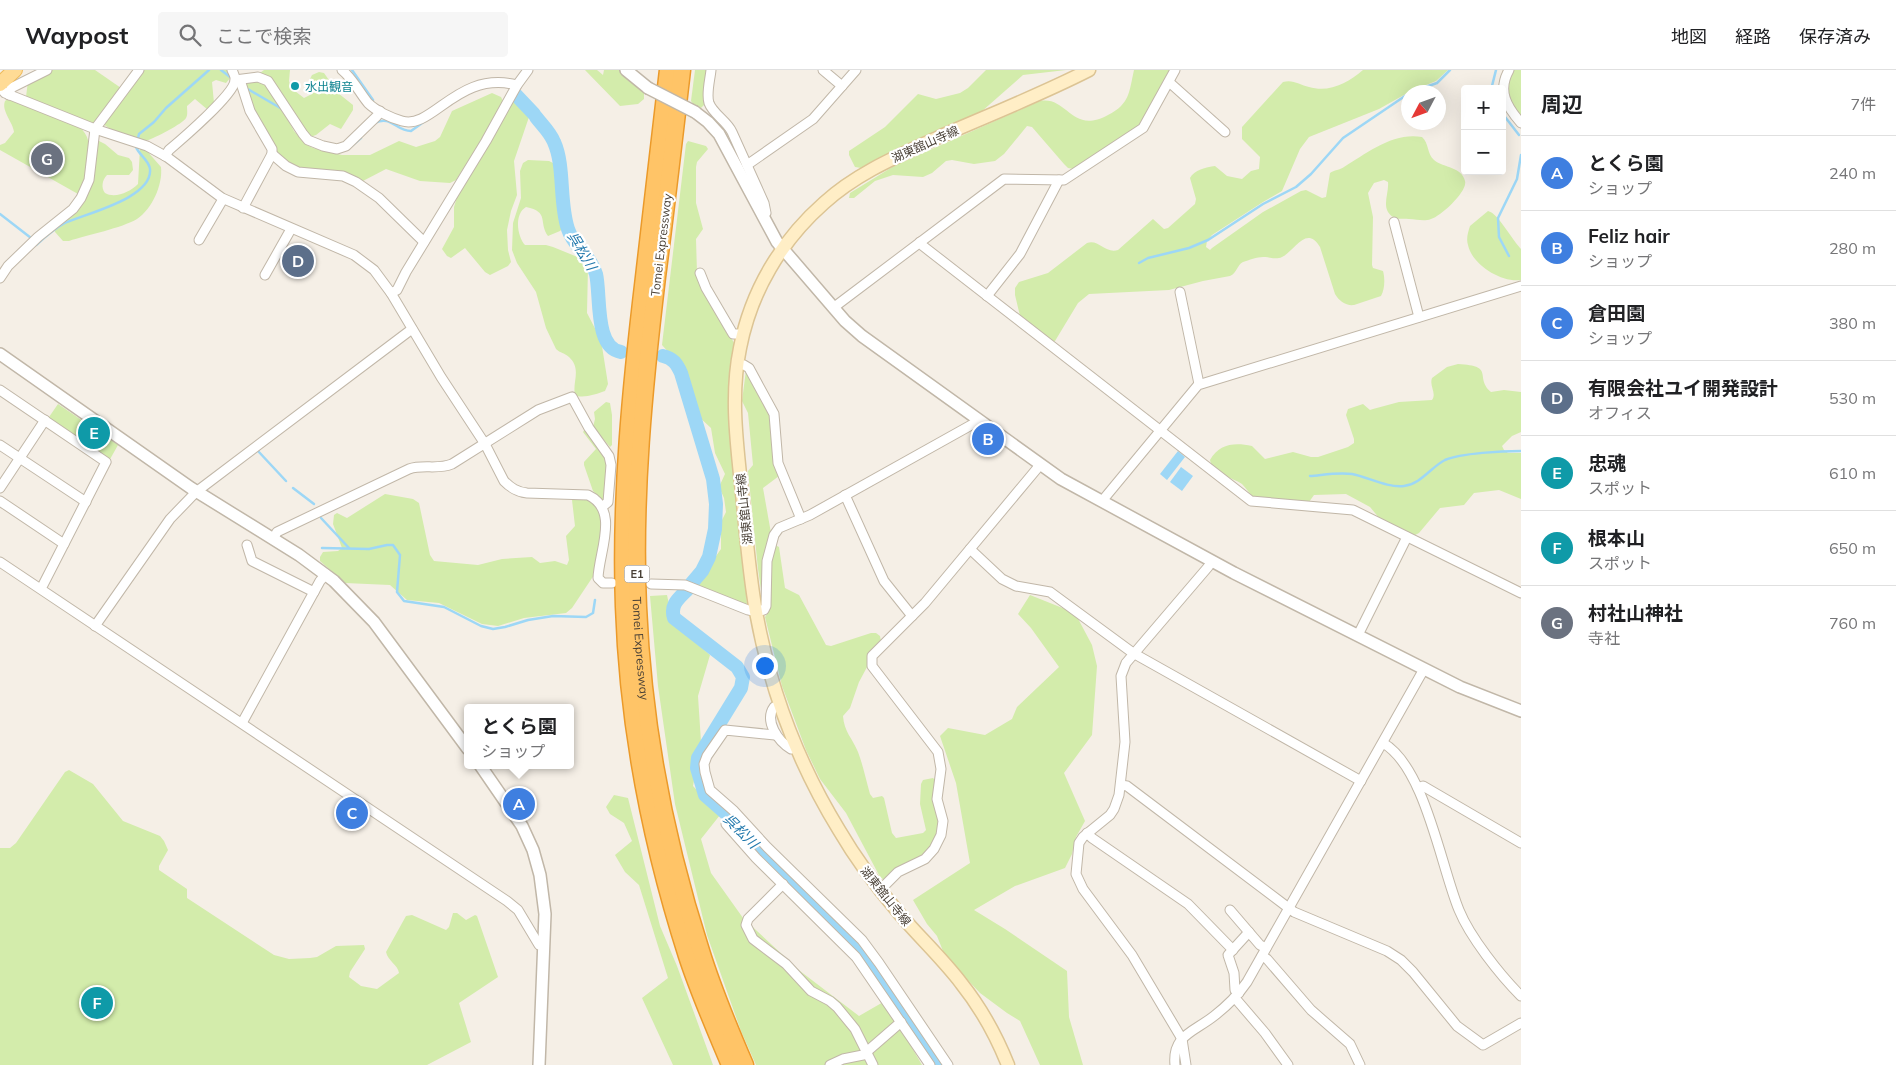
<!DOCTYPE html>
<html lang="ja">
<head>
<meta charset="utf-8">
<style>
  body { margin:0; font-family:Mulish,"Noto Sans JP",sans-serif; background:#f6f6f6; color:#202124 }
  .controls { position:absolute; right:15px; top:15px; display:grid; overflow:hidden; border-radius:5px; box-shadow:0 5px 20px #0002 }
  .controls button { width:45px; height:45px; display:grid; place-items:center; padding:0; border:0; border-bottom:1px solid #e0e0e0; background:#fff; color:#202124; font:25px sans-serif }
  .compass { position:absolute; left:1401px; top:15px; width:45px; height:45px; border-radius:50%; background:#fff; box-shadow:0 5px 20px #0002; rotate:229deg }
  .you { position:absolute; left:764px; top:595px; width:18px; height:18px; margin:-12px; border:4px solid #fff; border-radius:50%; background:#1a73e8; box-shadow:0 0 0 8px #1a73e833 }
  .badge { display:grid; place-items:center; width:32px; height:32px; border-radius:50%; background:#111827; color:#fff; font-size:16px; font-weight:700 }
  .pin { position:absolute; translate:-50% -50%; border:2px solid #fff; box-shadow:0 1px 5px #0006 }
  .popup { position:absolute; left:464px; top:634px; width:110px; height:65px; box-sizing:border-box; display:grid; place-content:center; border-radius:5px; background:#fff; filter:drop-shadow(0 1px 4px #0005); font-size:16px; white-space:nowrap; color:#757577 }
  .popup b { font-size:19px; color:#202124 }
  .popup::after { content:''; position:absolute; left:50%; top:100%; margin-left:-10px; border:10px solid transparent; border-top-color:#fff }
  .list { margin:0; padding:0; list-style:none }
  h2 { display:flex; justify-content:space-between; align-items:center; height:65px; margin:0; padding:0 20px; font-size:21px }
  h2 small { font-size:16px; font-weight:400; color:#757577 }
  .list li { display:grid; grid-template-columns:32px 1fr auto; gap:15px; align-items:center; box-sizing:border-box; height:75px; padding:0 20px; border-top:1px solid #e0e0e0 }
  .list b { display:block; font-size:19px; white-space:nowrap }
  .list p { margin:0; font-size:16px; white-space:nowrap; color:#757577 }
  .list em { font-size:16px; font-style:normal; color:#757577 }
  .icon { flex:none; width:28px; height:28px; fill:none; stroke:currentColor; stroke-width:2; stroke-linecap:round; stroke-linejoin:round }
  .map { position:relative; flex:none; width:1521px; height:995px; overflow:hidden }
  header { display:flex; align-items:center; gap:30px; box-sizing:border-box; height:70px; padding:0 25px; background:#fff; border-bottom:1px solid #e0e0e0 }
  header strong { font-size:24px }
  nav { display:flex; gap:28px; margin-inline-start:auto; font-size:18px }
  .search { width:350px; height:45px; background:#f6f6f6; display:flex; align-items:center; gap:12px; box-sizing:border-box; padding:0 18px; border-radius:5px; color:#757577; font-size:19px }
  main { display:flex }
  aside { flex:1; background:#fff }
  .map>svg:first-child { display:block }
</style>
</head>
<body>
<header>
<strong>Waypost</strong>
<div class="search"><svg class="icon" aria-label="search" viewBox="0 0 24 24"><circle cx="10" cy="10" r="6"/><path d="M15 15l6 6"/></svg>ここで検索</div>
<nav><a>地図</a><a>経路</a><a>保存済み</a></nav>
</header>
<main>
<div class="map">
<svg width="1521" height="995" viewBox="0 0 1521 995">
  <rect width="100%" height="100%" fill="#f5efe6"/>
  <g fill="#d3ecab">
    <path d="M51,0H95L121,18L96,52L92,53L26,27L28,11Z"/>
    <path d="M143,0H230L231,7L226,13L216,10L212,12L214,33L208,40L195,29L187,36C187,40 188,45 186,48C184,53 153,69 148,70C140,71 107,60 104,54Z"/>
    <path d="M264,0H290L289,11L291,18L304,28L312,24L310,9L312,5L319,2L324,3L338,23L353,35V40L341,59L330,54L316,65L310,67L260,3Z"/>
    <path d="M585,0H597L603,5L604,0H619L629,10L644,22V29L638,34L620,36Z"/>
    <path d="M695,0H707L704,35L701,38L694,35L691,31Z"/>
    <path d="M986,0H1066L1023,5L981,42L888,84L861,98L855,97L849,85V81L885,57L918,24L936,29L960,23L968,18Z"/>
    <path d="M1134,0H1172L1140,55L1074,99L1068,98L1064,94L1032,57L1027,56L1004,84L995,91L974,94L952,90L946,91L932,103L923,107L893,105L875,111L854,128H849L850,123L894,96L1040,31C1068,26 1071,65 1108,45C1130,34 1129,22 1134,0Z"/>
    <path d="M1363,0H1448L1436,11L1411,21L1379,39L1309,67L1300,79L1282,121L1263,132L1212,165L1207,171L1206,177L1210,180L1212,178L1263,142L1301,121L1306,120L1322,128L1326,127L1330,103C1334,100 1340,100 1344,97C1367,83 1393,62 1422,67C1429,73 1427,84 1434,90C1444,98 1462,97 1465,111C1468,121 1441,146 1431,149C1423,152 1417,149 1409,149C1401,148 1394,151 1388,142C1383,133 1389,122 1388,112L1384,110L1374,113L1368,123L1373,147L1372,195L1373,198L1383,201C1385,208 1385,219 1381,226L1354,235C1346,236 1339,231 1335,224L1320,177C1306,154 1294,182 1282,187C1276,190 1270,187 1263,187C1257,187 1249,190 1243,192C1237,195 1237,203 1230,206L1203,211L1169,220L1089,224L1078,233L1055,271L1052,272L1024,251L1020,246L1015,225V218L1019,212L1048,203L1087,173C1099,169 1105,184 1118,180L1153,149L1164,159L1168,158L1195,134L1196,129L1190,108C1194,100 1206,97 1215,96L1227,106L1242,109L1251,101L1259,99L1260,87L1242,69V57L1283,12C1293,9 1300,15 1309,17C1329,23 1348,13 1363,0Z"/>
    <path d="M1513,0H1521V47C1510,32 1503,17 1513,0Z"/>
    <path d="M251,9H258L269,15L294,61L305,74L313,78L342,85H370L399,71L416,77L435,71L440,67L452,41L492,23L501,27L503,31L482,69L456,110L450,113L420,111L386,99L361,112C335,95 294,112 276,84C271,77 269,67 264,59C256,46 245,31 244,14Z"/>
    <path d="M8,29L79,57C98,70 87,107 78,124L0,80V75L5,73L14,62C13,52 1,41 5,31Z"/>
    <path d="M514,30C521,31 528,40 529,47L514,91L517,125L511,141L507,160L508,180L511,192L508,196L490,205L485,202L465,178L451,188L447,186L442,179L454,157V137L458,124Z"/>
    <path d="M99,71L105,74L118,85L129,88L132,92L133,100L129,105H107C102,110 101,118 105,123C115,129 130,122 138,114L140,78L147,81L161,97C163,115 152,139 137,149C122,158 87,165 69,171H63L55,162L54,158L75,141L97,73Z"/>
    <path d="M688,71L706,76L708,79L697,92L696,97V133L703,159L696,169L697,203L734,273L747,535L701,517L697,513L721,479V452L726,442L724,428L719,417L725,404L715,383L711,358L696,344L693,337L681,296L662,275L686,74Z"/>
    <path d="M528,90L549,91L555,94L564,157L560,161L548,166C538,152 550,142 526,137C514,144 517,166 525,175H546L553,177L580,188L588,197L587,243L601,270L608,314L605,321C597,324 582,329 575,325C572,312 582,299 569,287C565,283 560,283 556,279L546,258L536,222L517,193L512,180L513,153L521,128L520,101L523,93Z"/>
    <path d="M1488,141C1498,143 1512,170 1521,179V210C1502,213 1472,195 1468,175C1466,169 1468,162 1470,156Z"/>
    <path d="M1458,294C1496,296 1474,307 1491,322L1504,320L1521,322V362L1512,366L1502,376L1504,380L1508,383H1521V429L1499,420L1474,423L1464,435L1440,438L1419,463L1413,466L1380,449L1370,437L1346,424L1314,425L1309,432L1253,427C1249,423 1246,418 1242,414C1232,407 1213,405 1210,390C1219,374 1234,372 1252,376L1265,389L1293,382L1311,387H1318L1348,377L1354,373V369L1346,345L1348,339L1363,334L1370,340L1373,339L1399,332L1432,330C1437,323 1429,316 1432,308L1447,297Z"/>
    <path d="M746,300L772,347L779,406L763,418L771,463L762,527L758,499L748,401L753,395L748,343L742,331Z"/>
    <path d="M606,332L610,333L612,345V375L610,377L593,357L595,349L594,342Z"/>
    <path d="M58,334L118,375L109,391L47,350Z"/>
    <path d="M585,359L608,391L604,428L602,430L593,421L584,395V392L596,379L583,362Z"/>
    <path d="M385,424L413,429L419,433L430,485L434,491L478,495L502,489L532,487L540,493L555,491L567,495L569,490L566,466L575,456L572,430L574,428L587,429L599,438L602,455L594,505L572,538L566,543L524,548L498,556L482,554L439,533L407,530L390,515L345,513L320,491V487L323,482L338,481L342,478L333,454L334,445L337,443L347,448Z"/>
    <path d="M775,475L779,477L785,518L799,525L826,575L831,576L871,563H876L880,566L881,571L859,612L850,638L843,646C844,662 853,669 858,682C863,695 866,710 870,724L873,728L882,726L884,728L892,763L896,768L923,763L926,760L920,734L921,714L923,710L933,708L935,710L940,758L928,782L884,810L880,807L846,743L820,709L806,680L782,616L765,547L769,541V498Z"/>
    <path d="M667,525L673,553L710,585L698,626L701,672L693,716L720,745L701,769L711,803L743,848L800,901L859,946L885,931L922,995H756L741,961L707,865L675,734L658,616L650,526Z"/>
    <path d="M1030,525L1075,543L1092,575L1097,596L1092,665L1064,703L1085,751L1076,767L1072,784L1065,798L1015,816L974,840L1005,859L1067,901L1069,947L1083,995H1040L1020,951L1007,943L980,923L945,886L937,866L927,854L913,830L970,793L956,713L940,666L948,658L985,665L1012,649L1017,637L1059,597L1031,558L1018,544Z"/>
    <path d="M69,700L93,714L123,751L160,766L164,771L168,780L159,796V800L187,819V828L274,885L289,889L310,888L317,887L336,876L364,875L365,879L350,902L349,907L361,916L377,919L399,903C398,895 388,891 386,882L406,846L412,845L446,860L449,857L453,843H457L466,850L475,845L477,846L498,907L459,933L471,972L427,995H0V778H10L16,773L65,702Z"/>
    <path d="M614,725L628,728L660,856L677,896L713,995H673L642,928L668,908L639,815L625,802L615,785L632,771L624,753L610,744L606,737Z"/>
  </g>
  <g fill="#9dd7f6">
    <path d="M1178,381L1185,387L1167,410L1160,404Z"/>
    <path d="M1181,397L1193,406L1182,421L1170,412Z"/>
  </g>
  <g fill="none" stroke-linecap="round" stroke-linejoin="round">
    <g stroke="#9dd7f6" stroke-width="2.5">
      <path d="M221,0L230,7"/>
      <path d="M352,0L373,30"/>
      <path d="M1492,16L1496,0"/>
      <path d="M246,18L282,39"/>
      <path d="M1411,22L1437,13L1450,0"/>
      <path d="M1502,43L1519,65"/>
      <path d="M375,53C391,45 396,61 411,61L425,51"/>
      <path d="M348,79L361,68"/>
      <path d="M0,144L31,168"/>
      <path d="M36,175C44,168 54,159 63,154C83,144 153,129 150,99C149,90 139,85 136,77L139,64L154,52L166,38L209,0"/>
      <path d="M1509,186L1499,167L1498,148L1517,109L1521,85"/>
      <path d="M1139,193L1148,188L1189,178L1208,170L1263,134L1296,117L1311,104L1343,68L1408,24"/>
      <path d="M258,381L286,411"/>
      <path d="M1310,406C1323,405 1338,402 1352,404C1368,407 1387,418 1404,416C1421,414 1431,397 1445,390C1461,383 1503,381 1521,381"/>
      <path d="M293,418L314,434"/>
      <path d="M321,448L349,478"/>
      <path d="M322,478L369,479L387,475H393L400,485L397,522L404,531L444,537L481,556L493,559L505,557L528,550L553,546L586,547L593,543L595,530"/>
    </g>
    <g stroke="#9dd7f6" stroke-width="14">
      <path d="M516,25L534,44"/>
      <path d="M536,47C542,55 550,62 554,72C565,96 559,133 568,159C573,176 591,186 596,204C601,224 594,278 621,282"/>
      <path d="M663,286C673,288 677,294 681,303L713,409L716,434L715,459L709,487L702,501L691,514"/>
      <path d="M687,520C678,529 670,535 674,548L737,597L743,607L741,618L698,688L697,698L705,725L729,746L755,776L862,882L939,995"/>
    </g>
    <defs>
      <g id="minor">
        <path d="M342,0C353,9 359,22 368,33C376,41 391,48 402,51C433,60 457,0 517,15"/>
        <path d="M711,0C710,10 706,24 709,33C713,44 727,51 732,62L764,133L766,143L762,145"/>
        <path d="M823,0L842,16"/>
        <path d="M1509,0C1497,21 1507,37 1521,53"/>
        <path d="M235,10L258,7L268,11L303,64L308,70L323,76L337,79L346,76L377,46L380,41"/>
        <path d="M240,10L250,41L272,79V84L243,138"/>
        <path d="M1169,12L1225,62"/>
        <path d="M0,18L5,23L95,59L147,76L167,87L222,128L354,185L374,200L391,223L441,307L485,374L504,411C511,418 517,422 527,423L588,425C620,440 599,481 598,508L603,513H612"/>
        <path d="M9,25L11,18L47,0"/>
        <path d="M272,84L286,96L298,102L343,106L356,112L379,128L424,172"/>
        <path d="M165,86L169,80C182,69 233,25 235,11C236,8 234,4 232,0"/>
        <path d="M747,95L813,49L856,0"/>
        <path d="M1394,152L1419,247"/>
        <path d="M199,170L223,129"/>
        <path d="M920,172L923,176L1251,431L1353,440L1521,523"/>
        <path d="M700,203L706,218L733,264H743"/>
        <path d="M265,205L291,159"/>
        <path d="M0,208L8,196L38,167L73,139L81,128L89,110L95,59L139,0"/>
        <path d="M1180,222L1199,314"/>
        <path d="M391,223L397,220L406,202L486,71L517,15L528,0"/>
        <path d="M987,226L1020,184L1059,110"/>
        <path d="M833,238L1004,109L1064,110L1143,58L1175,0"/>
        <path d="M737,294L744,295L749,298L774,344L778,393L801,449"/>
        <path d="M0,320L106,392L43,515"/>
        <path d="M0,375L86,432"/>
        <path d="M0,418L45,350"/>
        <path d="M845,425L884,511L912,546"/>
        <path d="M0,431L64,474"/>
        <path d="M1102,431L1198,315L1521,216"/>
        <path d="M273,469L277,462L409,399C423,394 438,400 452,394L538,340L572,327L589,358L609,386L611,395L608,432L602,437"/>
        <path d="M247,475L252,491L314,522"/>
        <path d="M970,479L1002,509L1016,516L1050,522L1133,583L1361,711"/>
        <path d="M0,492L507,831L518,840L539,875H544"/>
        <path d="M651,514L685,515L748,540L756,542L764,540L766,536L767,491L774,465L779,458L810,445L973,354L977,349"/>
        <path d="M95,556L170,449L196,422L412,259"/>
        <path d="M1358,565L1407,467"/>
        <path d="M780,635L774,637C764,651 778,671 791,679L796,677"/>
        <path d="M242,653L320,511L326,504"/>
        <path d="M775,665L725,660L707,686L704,694L705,702L710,720L734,741L767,777L862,870L879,893L948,995"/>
        <path d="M1383,673C1425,697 1441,797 1459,840C1470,867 1500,905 1521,926"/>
        <path d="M1121,715L1127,716L1294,842L1387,881L1401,890L1413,902L1457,956L1483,975L1521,953"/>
        <path d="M1418,718L1423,716L1521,773"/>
        <path d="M726,754L756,788L856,887L930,995"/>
        <path d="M1087,763L1092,768L1188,834L1233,880"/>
        <path d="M783,814L748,849L746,855L753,869L786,894L811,921L830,931L837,937L855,959L873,995"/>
        <path d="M880,820L898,802L925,789L934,779L941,765L943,751L937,729L941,699L938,682L872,596V586L925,533L1040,395"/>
        <path d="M1230,840L1260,875L1266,878"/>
        <path d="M1262,886L1267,889L1311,940L1350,974L1360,995"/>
        <path d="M1239,923L1235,920L1234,903L1228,885L1249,862"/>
        <path d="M1235,928L1265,963L1288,995"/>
        <path d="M830,995L843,989L863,985L901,952"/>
        <path d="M1175,995C1172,965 1194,962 1214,946C1227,936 1238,925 1247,912L1424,599"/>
        <path d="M1186,995L1182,969L1132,885L1083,819L1076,804L1079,773L1083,767L1110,745L1114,739L1119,725L1125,672L1121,606L1126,593L1208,497L1212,491"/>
      </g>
      <g id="tertiary">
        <path d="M626,0L648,18"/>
        <path d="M695,42L708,52L719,64L777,172L845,251L862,266L1061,409L1234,503L1460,617L1521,641"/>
        <path d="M0,284L191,418L299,485L334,511L374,552L468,679"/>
        <path d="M480,695L522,756L533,780L540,805L545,844L539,995"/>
      </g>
      <path id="secondary" d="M1008,995C996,965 981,938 961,913C942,888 918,866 898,842C876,816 856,789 839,760C798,693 770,619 756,542C749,503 746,463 742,423C737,375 730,326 740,278C751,221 781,171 824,133C857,103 898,86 939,67C989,45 1040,25 1089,0"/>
      <path id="primary" d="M0,14L15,0"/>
      <g id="motorway">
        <path d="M668,0C660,69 652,138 644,207C631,316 620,427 624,537C628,655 651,774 687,886C699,923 715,959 730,995"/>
        <path id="s1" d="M682,0C674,69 666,138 657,207C644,316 633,427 638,537C643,654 665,770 701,881C713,920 729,958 745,995"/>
      </g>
    </defs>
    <use href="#minor" stroke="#c1b7a8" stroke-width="11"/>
    <use href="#tertiary" stroke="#c1b7a8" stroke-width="14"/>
    <use href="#secondary" stroke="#dcc494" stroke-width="15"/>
    <use href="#primary" stroke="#eeba5b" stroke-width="16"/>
    <use href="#motorway" stroke="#eb9a2a" stroke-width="19"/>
    <use href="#minor" stroke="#fff" stroke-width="9"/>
    <use href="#tertiary" stroke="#fff" stroke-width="11"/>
    <use href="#secondary" stroke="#ffeec6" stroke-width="12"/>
    <use href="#primary" stroke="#ffdb95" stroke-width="14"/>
    <use href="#motorway" stroke="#ffc467" stroke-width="16"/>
    <defs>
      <path id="tertiary-bridge" d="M648,18L695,42"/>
    </defs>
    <use href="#tertiary-bridge" stroke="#c1b7a8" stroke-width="14" stroke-linecap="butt"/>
    <use href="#tertiary-bridge" stroke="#fff" stroke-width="11"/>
  </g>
  <circle fill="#0f9aa8" stroke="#fff" stroke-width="2" cx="295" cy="16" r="5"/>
  <g text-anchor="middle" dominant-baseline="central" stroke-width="4.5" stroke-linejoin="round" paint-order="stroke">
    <rect fill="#fff" stroke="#7f7972" stroke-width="1" x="624.5" y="495.5" width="25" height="17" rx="4"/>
    <g font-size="11" font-weight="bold" fill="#483f35">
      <text x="637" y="504">E1</text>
    </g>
    <g font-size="12" fill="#0d838f" stroke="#fff" text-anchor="start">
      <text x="305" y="16">水出観音</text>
    </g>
    <g font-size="12" fill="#483f35" stroke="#fff">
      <text transform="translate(925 74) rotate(-24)">湖東舘山寺線</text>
      <text transform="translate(661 175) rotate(-83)">Tomei Expressway</text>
      <text transform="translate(744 439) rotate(-96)">湖東舘山寺線</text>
      <text stroke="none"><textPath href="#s1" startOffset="581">Tomei Expressway</textPath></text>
      <text transform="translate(886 826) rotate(51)">湖東舘山寺線</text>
    </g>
    <g font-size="14" font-style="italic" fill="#2279ad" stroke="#fff">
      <text transform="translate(582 181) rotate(59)">呉松川</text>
      <text transform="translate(741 761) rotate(45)">呉松川</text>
    </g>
  </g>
</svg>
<div class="controls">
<button>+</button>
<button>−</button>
</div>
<svg class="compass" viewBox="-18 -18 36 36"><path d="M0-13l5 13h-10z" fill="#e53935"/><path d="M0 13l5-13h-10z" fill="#757577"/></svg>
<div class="you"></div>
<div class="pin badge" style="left:519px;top:734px;background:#3f7fe0">A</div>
<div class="popup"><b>とくら園</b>ショップ</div>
<div class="pin badge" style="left:988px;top:369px;background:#3f7fe0">B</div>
<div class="pin badge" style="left:352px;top:743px;background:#3f7fe0">C</div>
<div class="pin badge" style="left:298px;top:191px;background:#5c6f8a">D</div>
<div class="pin badge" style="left:94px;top:363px;background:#0f9aa8">E</div>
<div class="pin badge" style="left:97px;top:933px;background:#0f9aa8">F</div>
<div class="pin badge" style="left:47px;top:89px;background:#6b7280">G</div>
</div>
<aside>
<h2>周辺<small>7件</small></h2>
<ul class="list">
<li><span class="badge" style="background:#3f7fe0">A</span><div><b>とくら園</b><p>ショップ</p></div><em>240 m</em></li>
<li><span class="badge" style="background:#3f7fe0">B</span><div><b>Feliz hair</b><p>ショップ</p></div><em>280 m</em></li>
<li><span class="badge" style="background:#3f7fe0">C</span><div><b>倉田園</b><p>ショップ</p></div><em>380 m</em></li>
<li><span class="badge" style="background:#5c6f8a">D</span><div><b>有限会社ユイ開発設計</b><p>オフィス</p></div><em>530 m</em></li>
<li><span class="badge" style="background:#0f9aa8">E</span><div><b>忠魂</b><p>スポット</p></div><em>610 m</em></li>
<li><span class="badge" style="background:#0f9aa8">F</span><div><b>根本山</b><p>スポット</p></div><em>650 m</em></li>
<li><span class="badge" style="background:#6b7280">G</span><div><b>村社山神社</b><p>寺社</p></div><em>760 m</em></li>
</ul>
</aside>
</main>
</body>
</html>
